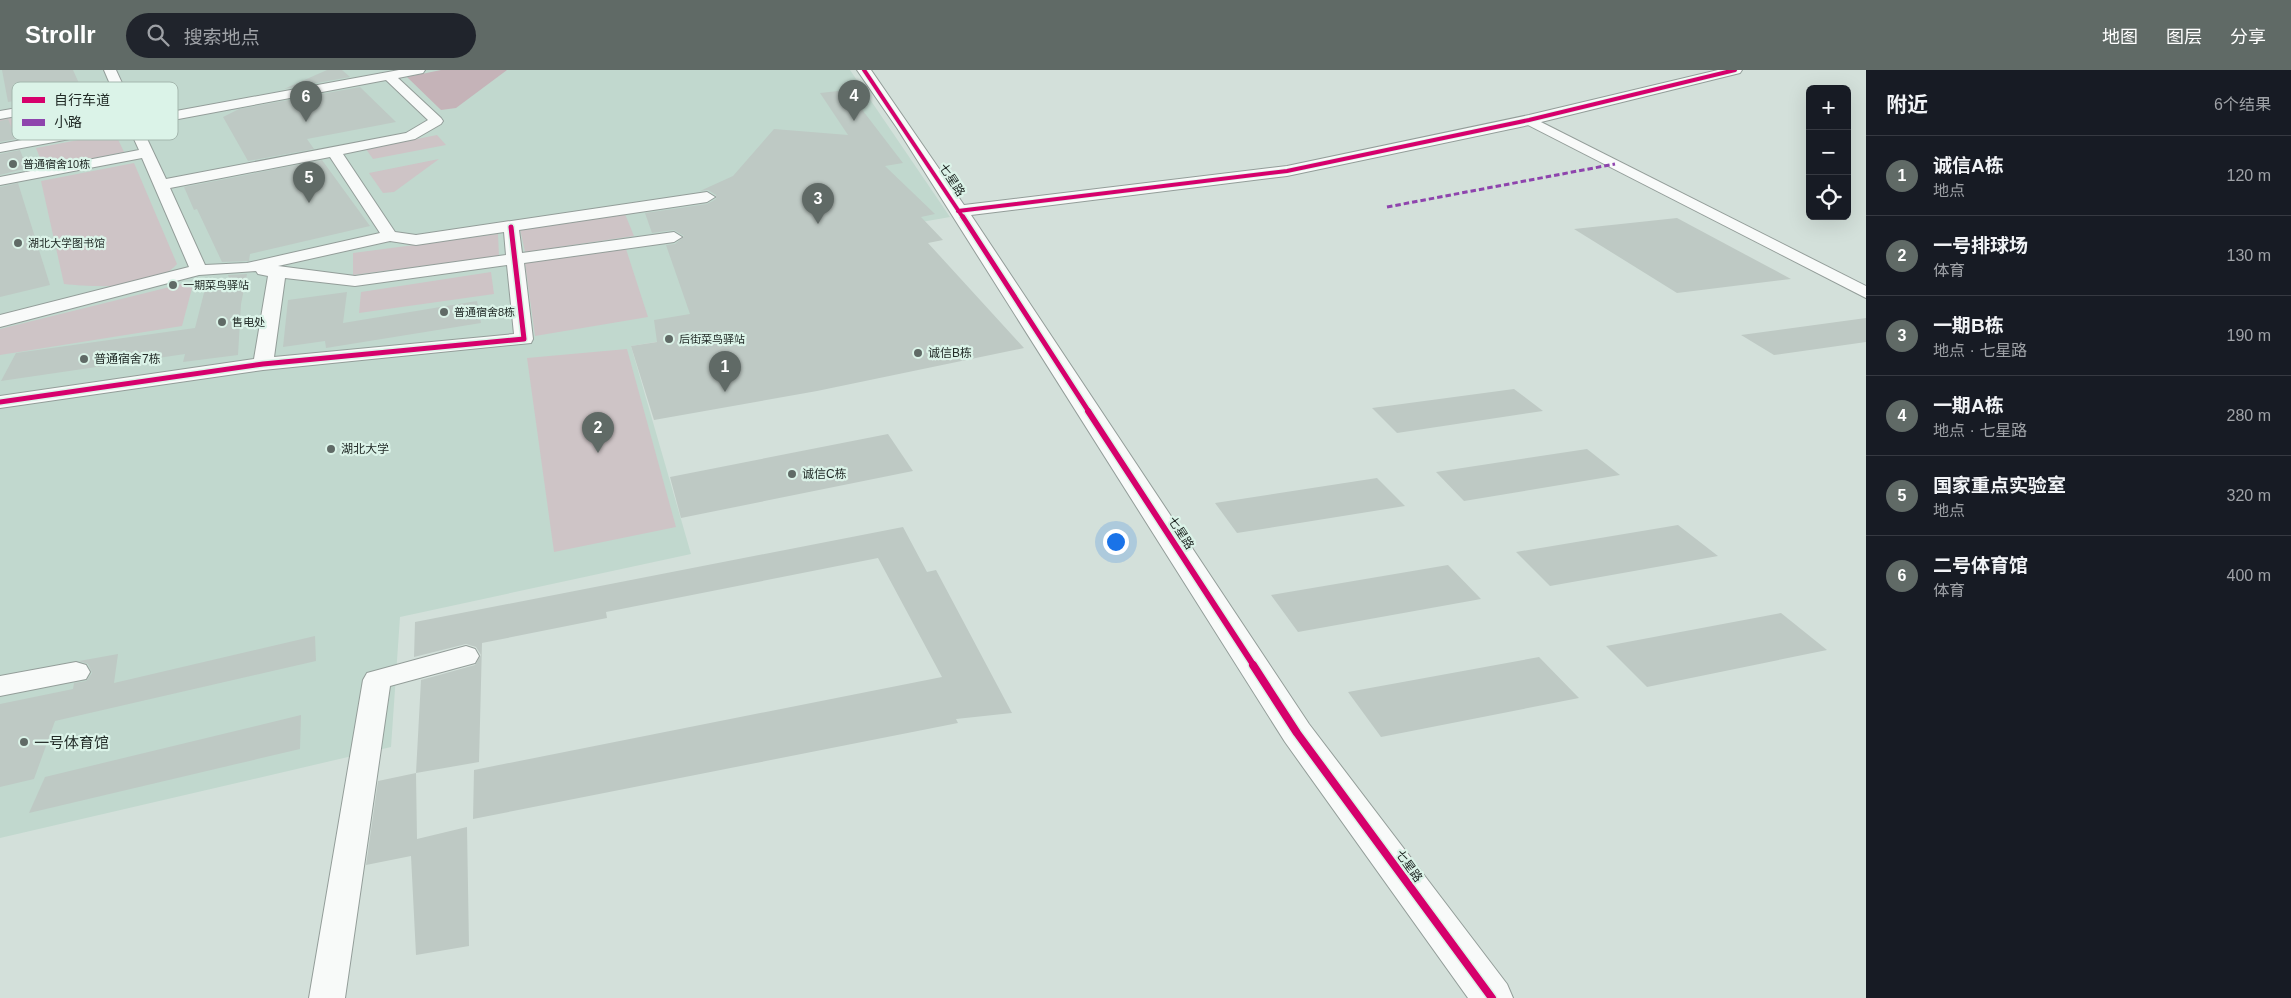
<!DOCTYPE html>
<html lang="zh">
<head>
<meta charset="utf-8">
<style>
  body { margin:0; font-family:Arial,"Noto Sans SC",sans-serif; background:#20242c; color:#f1f3f6 }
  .controls { position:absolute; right:15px; top:15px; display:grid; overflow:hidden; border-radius:8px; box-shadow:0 5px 20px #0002 }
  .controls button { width:45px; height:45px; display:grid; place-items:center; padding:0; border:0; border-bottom:1px solid #363941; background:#171b24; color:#f1f3f6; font:25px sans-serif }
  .you { position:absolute; left:1115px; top:471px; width:18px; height:18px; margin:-12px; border:4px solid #fff; border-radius:50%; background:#1a73e8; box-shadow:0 0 0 8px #1a73e833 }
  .badge { display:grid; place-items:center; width:32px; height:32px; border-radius:50%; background:#606a66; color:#fff; font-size:16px; font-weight:700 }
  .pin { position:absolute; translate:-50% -41px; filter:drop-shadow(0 1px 2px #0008) }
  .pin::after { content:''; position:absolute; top:26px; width:18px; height:15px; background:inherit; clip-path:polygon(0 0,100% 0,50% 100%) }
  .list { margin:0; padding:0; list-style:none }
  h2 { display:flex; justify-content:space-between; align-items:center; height:65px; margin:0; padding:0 20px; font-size:21px }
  h2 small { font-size:16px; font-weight:400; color:#9ea1a6 }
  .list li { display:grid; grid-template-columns:32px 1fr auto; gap:15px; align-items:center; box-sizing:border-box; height:80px; padding:0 20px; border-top:1px solid #363941 }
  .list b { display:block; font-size:19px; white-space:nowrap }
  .list p { margin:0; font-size:16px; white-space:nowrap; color:#9ea1a6 }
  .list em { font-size:16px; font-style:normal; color:#9ea1a6 }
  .icon { flex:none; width:28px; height:28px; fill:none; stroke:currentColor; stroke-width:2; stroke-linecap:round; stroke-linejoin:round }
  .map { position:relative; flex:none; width:1866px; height:928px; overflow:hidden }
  header { display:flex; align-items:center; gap:30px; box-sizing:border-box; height:70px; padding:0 25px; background:#606a66; color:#fff }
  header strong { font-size:24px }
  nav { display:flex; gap:28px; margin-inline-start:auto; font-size:18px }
  .search { width:350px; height:45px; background:#20242c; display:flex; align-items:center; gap:12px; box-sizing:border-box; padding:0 18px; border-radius:28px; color:#9ea1a6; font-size:19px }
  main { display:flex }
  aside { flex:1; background:#171b24 }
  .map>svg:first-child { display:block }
</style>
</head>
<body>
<header>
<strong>Strollr</strong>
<div class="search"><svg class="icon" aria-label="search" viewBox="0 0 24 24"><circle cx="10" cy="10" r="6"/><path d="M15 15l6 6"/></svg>搜索地点</div>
<nav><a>地图</a><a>图层</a><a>分享</a></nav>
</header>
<main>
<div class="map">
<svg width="1866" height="928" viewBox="0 0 1866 928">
  <rect width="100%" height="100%" fill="#d3e0da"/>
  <path fill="#c1d8ce" d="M0,0H850L950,147L693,192L711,241L680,268L631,276L691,484L400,547L391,677L0,768Z"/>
  <g fill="#cec4c6">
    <path d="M102,30L115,54L57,64L50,51L0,60V47Z"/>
    <path d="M115,63L124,82L44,98L36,78Z"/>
    <path d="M437,65L446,75L373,89L366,79Z"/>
    <path d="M439,89L394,122L383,123L369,103Z"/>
    <path d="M134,93L177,194C153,221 97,217 64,214L41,111Z"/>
    <path d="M625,144L634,166L525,182L520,159Z"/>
    <path d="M498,164L499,186L353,205V183Z"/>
    <path d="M626,179L648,247L535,266L525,193Z"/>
    <path d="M491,202L494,224L359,243L361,222Z"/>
    <path d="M194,211L182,256L0,285V259Z"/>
    <path d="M627,279L676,457L554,482L527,288Z"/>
  </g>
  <path fill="#c5b3b8" d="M441,0H507L456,38L441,40L407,7Z"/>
  <g fill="#bec9c4">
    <path d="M2,0H73L82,20L8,32Z"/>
    <path d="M327,0H342L350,7L284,19Z"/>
    <path d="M360,17L396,52L307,69L314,79L248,91L223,47L239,39Z"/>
    <path d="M847,20L903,93L885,96L935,144L921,147L943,170L928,173L1024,278L817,321L654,350L631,276L657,272L654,250L690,244L666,175L675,174L684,166L674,160L652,163L645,143L707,134L716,129V125L708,120L700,121L733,106L774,59L848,65L820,23Z"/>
    <path d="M8,49L16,69L0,72V51Z"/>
    <path d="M20,80L27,98L0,105V84Z"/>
    <path d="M322,90L370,156L250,184L249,191L222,192L197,139L194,140L184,117Z"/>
    <path d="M18,113L50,215L0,227V117Z"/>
    <path d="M1677,148L1791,209L1677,223L1574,159Z"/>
    <path d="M247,204L241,234L238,285L183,292L185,284L1,311L16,283L195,258L205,219L232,215L228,205Z"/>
    <path d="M347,222L343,253L477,231L481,253L326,278L325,271L283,277L288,230Z"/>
    <path d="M1866,248V272L1774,285L1741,265Z"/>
    <path d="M1514,319L1543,341L1397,363L1372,338Z"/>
    <path d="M888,364L913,401L681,448L670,407Z"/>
    <path d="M1587,379L1620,405L1464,431L1436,402Z"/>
    <path d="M1377,408L1405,436L1237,463L1215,433Z"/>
    <path d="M1678,455L1718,486L1550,516L1516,482Z"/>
    <path d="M903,457L927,502L936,500L1012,643L956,649L958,653L473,749L474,700L942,607L878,488L606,542L607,548L482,573L479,692L416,703L421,610L475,595L481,585L476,577L466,574L414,587L415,552Z"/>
    <path d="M1448,495L1481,529L1298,562L1271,525Z"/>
    <path d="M1781,543L1827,580L1647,617L1606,576Z"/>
    <path d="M315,566L316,591L55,651L34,709L0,717V634L73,619L74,613L86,611L92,603L88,594L79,591L118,584L114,613Z"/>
    <path d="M1539,587L1579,628L1381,667L1348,622Z"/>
    <path d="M301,645L300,679L29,743L45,707Z"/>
    <path d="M416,703L417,769L467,757L469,876L416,885L411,786L366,795L378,711Z"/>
  </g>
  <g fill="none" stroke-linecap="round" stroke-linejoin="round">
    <defs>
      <g id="minor">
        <path d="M104,0H116L138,48L399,0H425L423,3L398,8L441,48L443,51L441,54L415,69L343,84L395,162L416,165L707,122L715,127L707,132L519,160L522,183L674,162L682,167L674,172L524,193L533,269L531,273L263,300L0,338V326L254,289L268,206L258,204L256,201L199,205L0,257V245L189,197L142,88L0,115V107L139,80L129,58L0,82V74L126,51L116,28L0,49V41L113,21ZM386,10L428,50L406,63L166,109L141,56ZM330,87L380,163L247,193L205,195L170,118ZM504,162L506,185L355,206L278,196L390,171L416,175ZM507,195L514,264L274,287L285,208L355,216Z"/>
        <path d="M1529,46L1866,216V228L1524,53L1522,50L1524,47Z"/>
        <path d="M466,576L475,579L479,586L475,593L390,616L345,928H309L363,610L367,603Z"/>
        <path d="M76,592L86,595L90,602L86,609L0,626V606Z"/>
      </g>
      <path id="tertiary" d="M857,0H871L964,135L1287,96L1529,45L1718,0H1742L1740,3L1529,55L1287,106L971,145L1309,654L1507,914L1513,928H1468L1285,672L897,58Z"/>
    </defs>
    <use href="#minor" stroke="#939d99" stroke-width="2"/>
    <use href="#tertiary" stroke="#939d99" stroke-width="2"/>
    <use href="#minor" fill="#f8faf9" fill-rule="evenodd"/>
    <use href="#tertiary" fill="#f8faf9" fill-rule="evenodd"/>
    <path stroke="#8e44ad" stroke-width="3" stroke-dasharray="5.5 3" stroke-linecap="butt" d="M1387,137L1615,94"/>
    <defs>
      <g id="cycleway-far3">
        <path d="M864,0L964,149"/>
        <path d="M958,141L1287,101L1529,50L1735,0"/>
      </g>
      <g id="cycleway-far2">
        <path d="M963,147L1089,342"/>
        <path d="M0,332L263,294L524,269L511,157"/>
      </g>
      <path id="cycleway-far1" d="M1088,341L1254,596"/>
      <path id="cycleway" d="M1253,595L1297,663L1492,928"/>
    </defs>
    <use href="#cycleway-far3" stroke="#dbf3e8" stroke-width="5.5"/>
    <use href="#cycleway-far2" stroke="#dbf3e8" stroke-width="8"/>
    <use href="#cycleway-far1" stroke="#dbf3e8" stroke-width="9"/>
    <use href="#cycleway" stroke="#dbf3e8" stroke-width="11"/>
    <use href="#cycleway-far3" stroke="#d6006c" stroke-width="4"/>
    <use href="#cycleway-far2" stroke="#d6006c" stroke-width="5"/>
    <use href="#cycleway-far1" stroke="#d6006c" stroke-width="6"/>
    <use href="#cycleway" stroke="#d6006c" stroke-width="8"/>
  </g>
  <g fill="#606a66" stroke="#dbf3e8" stroke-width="2">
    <circle cx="13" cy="94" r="5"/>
    <circle cx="18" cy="173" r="5"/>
    <circle cx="173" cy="215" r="5"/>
    <circle cx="444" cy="242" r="5"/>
    <circle cx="222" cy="252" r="5"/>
    <circle cx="669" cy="269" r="5"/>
    <circle cx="918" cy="283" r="5"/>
    <circle cx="84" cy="289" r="5"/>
    <circle cx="331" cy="379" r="5"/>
    <circle cx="792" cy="404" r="5"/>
    <circle cx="24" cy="672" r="5"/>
  </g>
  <g text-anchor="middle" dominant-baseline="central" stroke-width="4.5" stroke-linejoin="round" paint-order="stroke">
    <g font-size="11" fill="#222b27" stroke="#dbf3e8" text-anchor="start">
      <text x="23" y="94">普通宿舍10栋</text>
      <text x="28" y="173">湖北大学图书馆</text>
      <text x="183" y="215">一期菜鸟驿站</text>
      <text x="454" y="242">普通宿舍8栋</text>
      <text x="232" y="252">售电处</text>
      <text x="679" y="269">后街菜鸟驿站</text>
    </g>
    <g font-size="12" fill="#222b27" stroke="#dbf3e8">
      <text transform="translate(952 110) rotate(57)">七星路</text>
      <text transform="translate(1181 463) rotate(57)">七星路</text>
      <text transform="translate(1409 796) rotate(54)">七星路</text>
    </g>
    <g font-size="12" fill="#222b27" stroke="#dbf3e8" text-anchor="start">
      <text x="928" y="283">诚信B栋</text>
      <text x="94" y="289">普通宿舍7栋</text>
      <text x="341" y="379">湖北大学</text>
      <text x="802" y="404">诚信C栋</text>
    </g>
    <g font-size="15" fill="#222b27" stroke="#dbf3e8" text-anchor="start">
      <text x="34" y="672">一号体育馆</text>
    </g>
  </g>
  <rect x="12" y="12" width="166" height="58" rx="8" fill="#dbf3e8" stroke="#a4b7ae" stroke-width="1"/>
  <rect x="22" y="27" width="23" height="6" fill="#d6006c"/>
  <rect x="22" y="49" width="23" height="7" fill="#8e44ad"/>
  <g font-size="14" fill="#222b27">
    <text x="54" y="35">自行车道</text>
    <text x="54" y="57">小路</text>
  </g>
</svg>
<div class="controls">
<button>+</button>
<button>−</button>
<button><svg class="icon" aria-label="locate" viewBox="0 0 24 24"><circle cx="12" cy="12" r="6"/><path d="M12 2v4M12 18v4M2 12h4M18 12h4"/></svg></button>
</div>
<div class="you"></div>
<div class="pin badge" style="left:725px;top:322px">1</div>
<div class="pin badge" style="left:598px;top:383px">2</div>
<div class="pin badge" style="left:818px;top:154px">3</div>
<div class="pin badge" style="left:854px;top:51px">4</div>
<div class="pin badge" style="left:309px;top:133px">5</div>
<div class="pin badge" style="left:306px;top:52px">6</div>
</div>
<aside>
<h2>附近<small>6个结果</small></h2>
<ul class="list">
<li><span class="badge">1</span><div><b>诚信A栋</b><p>地点</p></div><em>120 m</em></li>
<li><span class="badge">2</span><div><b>一号排球场</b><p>体育</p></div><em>130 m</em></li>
<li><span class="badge">3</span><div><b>一期B栋</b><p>地点 · 七星路</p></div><em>190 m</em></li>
<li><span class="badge">4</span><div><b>一期A栋</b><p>地点 · 七星路</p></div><em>280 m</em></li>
<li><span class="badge">5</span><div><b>国家重点实验室</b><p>地点</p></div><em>320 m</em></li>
<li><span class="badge">6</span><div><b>二号体育馆</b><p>体育</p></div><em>400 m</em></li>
</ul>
</aside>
</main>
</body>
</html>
